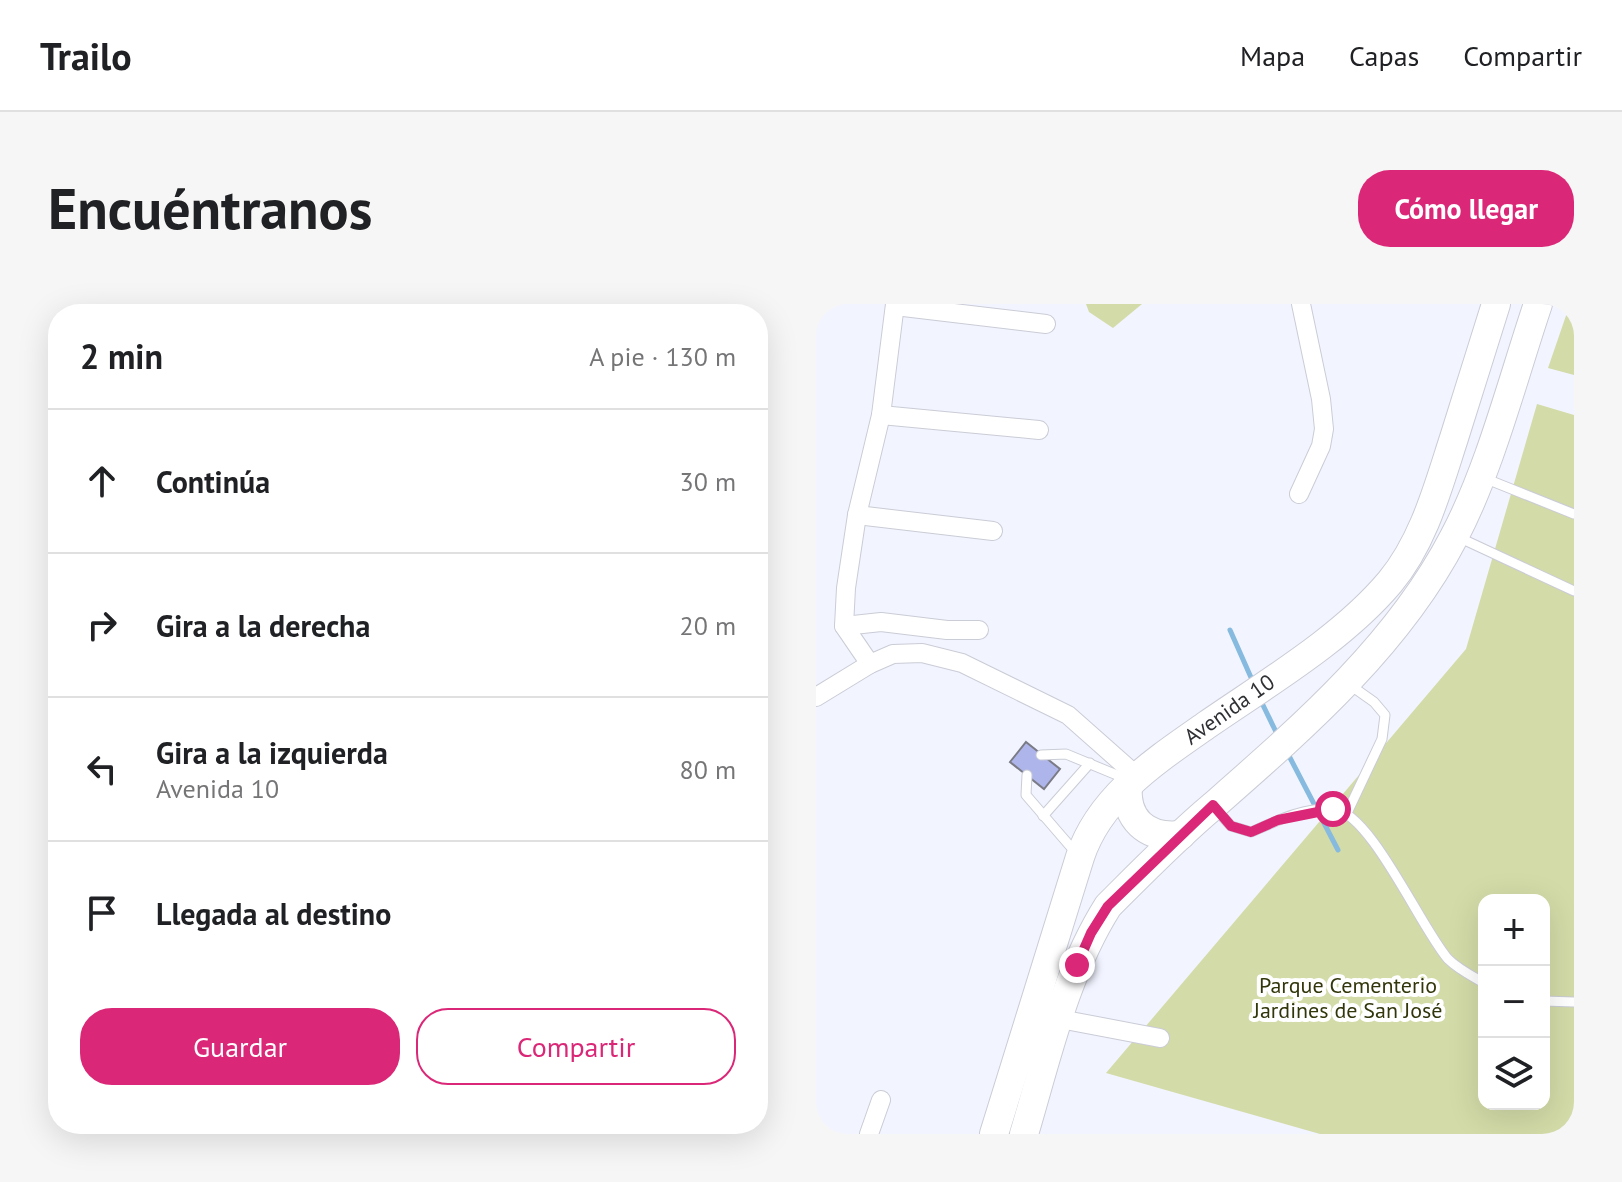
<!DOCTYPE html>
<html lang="es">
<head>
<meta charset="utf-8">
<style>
  body { margin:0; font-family:"PT Sans",sans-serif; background:#f6f6f6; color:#202124 }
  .controls { position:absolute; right:24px; bottom:24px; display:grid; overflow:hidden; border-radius:16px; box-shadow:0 8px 32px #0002 }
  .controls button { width:72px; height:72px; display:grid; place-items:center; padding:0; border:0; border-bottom:2px solid #e0e0e0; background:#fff; color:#202124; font:40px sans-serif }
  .stop { position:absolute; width:24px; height:24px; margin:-18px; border:6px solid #db2777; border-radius:50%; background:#fff }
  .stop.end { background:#db2777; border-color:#fff; box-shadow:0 2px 8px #0008 }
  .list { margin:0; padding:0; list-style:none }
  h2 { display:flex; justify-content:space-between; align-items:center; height:104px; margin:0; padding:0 32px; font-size:34px }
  h2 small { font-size:26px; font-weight:400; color:#757577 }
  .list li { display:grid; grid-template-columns:52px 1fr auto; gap:24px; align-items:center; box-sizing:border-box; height:144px; padding:0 32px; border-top:2px solid #e0e0e0 }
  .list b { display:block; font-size:30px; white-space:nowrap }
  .list p { margin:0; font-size:26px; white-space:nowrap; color:#757577 }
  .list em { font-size:26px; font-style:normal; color:#757577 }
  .actions { display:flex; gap:16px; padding:24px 32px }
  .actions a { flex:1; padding:18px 0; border:2px solid #db2777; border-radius:32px; text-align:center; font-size:28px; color:#db2777 }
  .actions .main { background:#db2777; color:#fff }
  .icon { flex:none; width:44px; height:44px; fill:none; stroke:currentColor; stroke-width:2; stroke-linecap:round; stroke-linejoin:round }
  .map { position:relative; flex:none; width:758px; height:830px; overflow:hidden; border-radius:32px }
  header { display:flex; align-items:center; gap:48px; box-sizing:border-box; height:112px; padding:0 40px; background:#fff; border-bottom:2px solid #e0e0e0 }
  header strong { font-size:38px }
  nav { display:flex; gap:44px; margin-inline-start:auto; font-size:28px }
  .intro { display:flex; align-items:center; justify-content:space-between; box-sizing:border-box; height:192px; padding:0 48px }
  h1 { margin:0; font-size:56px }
  .button { padding:20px 36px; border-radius:32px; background:#db2777; color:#fff; font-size:28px; font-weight:700 }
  main { display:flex; gap:48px; padding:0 48px }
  aside { flex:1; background:#fff; border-radius:32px; box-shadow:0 8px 32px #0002 }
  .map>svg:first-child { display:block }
</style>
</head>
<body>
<header>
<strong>Trailo</strong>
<nav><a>Mapa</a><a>Capas</a><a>Compartir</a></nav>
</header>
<div class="intro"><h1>Encuéntranos</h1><a class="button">Cómo llegar</a></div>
<main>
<aside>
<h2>2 min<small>A pie · 130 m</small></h2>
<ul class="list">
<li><svg class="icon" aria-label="ahead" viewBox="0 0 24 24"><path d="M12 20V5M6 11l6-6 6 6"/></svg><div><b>Continúa</b></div><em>30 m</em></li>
<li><svg class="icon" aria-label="right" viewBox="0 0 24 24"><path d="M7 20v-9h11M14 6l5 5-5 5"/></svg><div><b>Gira a la derecha</b></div><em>20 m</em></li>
<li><svg class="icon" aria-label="left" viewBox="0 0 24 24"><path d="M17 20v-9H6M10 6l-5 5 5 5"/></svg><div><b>Gira a la izquierda</b><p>Avenida 10</p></div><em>80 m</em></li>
<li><svg class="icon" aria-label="arrive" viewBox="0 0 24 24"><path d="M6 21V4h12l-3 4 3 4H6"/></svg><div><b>Llegada al destino</b></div></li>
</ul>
<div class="actions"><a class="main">Guardar</a><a>Compartir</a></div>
</aside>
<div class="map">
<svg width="758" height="830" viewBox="0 0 758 830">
  <rect width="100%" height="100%" fill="#f2f4ff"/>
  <g fill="#d3dba8" fill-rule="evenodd">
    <path d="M270,0H326L297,24L273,8Z"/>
    <path d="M754,0H758V71L732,64Z"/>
    <path d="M721,100L758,111V830H504L290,769L650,345ZM668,596H728V800H668Z"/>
  </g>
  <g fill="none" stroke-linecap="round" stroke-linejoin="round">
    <g stroke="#86bade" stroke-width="5">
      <path d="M414,326L437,378"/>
      <path d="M444,395L462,432"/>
      <path d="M471,448L522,546"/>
    </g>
  </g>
  <path fill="#aeb5ea" stroke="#7a7b85" stroke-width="2" d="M210,438L244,465L228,485L194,458Z"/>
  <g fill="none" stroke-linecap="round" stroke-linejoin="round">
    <defs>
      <g id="lane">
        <path d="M668,174L758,210"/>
        <path d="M642,233L758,287"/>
        <path d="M225,451L250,450L313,476"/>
        <path d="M211,471L210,491L260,549"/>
        <path d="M398,503L415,522L435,528C458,518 491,502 518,505C555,509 605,624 632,655C642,665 656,672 668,679"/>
        <path d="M531,509L566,435L569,411L558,398L534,381"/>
        <path d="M227,512L274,459"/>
        <path d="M728,697L758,698"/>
      </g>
      <g id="street">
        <path d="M79,2L230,20"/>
        <path d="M65,111L223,126"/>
        <path d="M483,190L505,142L508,125L505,95L485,0"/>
        <path d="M41,211L177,227"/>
        <path d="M28,322L65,318L131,326H163"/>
        <path d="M54,360L28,322L30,284L41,211L65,111L79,0"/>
        <path d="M0,393L54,360L77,350L106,349L146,359L252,411L322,473"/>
        <path d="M244,715L344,734"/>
        <path d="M53,830L65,796"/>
      </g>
      <g id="primary">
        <path d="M312,481C309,515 330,535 365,531"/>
        <path d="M178,830L264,553C284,492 342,455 392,420C453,378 527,334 574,278C608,237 622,183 638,134C652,89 666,45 680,0"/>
        <path d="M208,830C231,753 249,670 292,602C326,568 360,533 397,502C487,423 582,341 638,233C674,165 697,74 722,0"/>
      </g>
    </defs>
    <use href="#lane" stroke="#caccd6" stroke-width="11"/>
    <use href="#street" stroke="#caccd6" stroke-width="20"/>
    <use href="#primary" stroke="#caccd6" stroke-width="30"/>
    <use href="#lane" stroke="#fff" stroke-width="9"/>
    <use href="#street" stroke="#fff" stroke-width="18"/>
    <use href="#primary" stroke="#fff" stroke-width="28"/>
  </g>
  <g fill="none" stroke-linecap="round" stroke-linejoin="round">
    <path stroke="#db2777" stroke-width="10" d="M261,661L275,629L292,602L397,501L415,522L435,528L462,516L517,505"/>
  </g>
  <g text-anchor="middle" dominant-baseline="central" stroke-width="8" stroke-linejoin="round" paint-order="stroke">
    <g font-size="22" fill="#303135" stroke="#fff">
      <text transform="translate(413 405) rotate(-35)">Avenida 10</text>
    </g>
    <g font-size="22" fill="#32360a" stroke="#fff">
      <text x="532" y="681">Parque Cementerio<tspan x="532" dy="25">Jardines de San José</tspan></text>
    </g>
  </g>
</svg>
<div class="controls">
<button>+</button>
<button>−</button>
<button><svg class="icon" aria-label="layers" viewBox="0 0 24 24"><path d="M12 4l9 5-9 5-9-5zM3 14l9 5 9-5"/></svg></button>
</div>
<div class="stop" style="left:517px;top:505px"></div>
<div class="stop end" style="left:261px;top:661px"></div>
</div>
</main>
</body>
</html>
